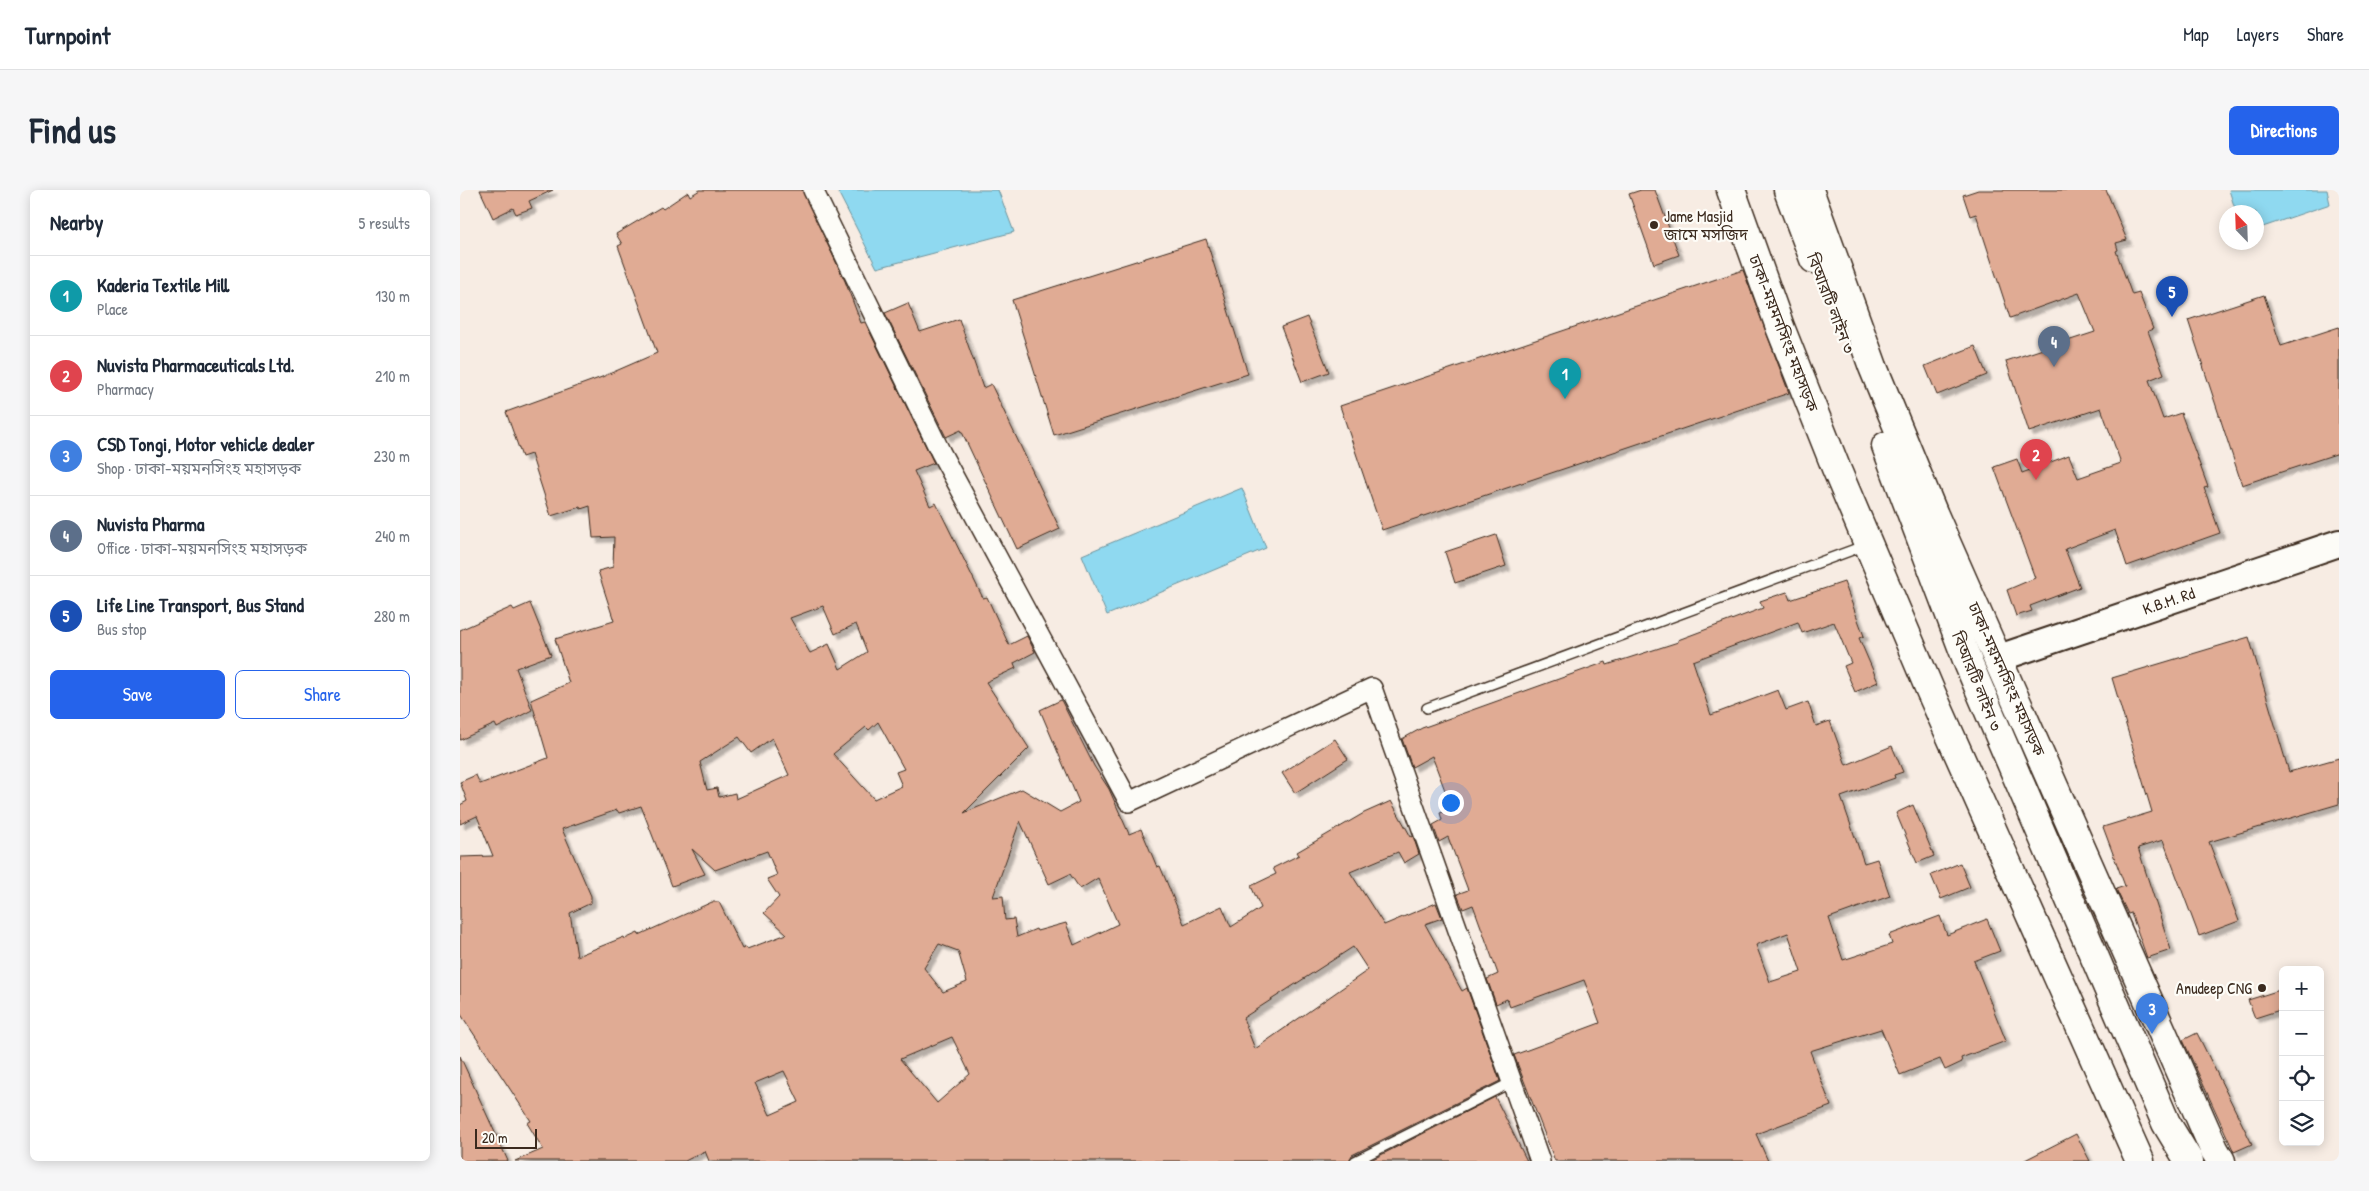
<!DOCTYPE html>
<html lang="en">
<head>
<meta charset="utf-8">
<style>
  body { margin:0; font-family:"Patrick Hand","Noto Sans Bengali",sans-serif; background:#f6f6f7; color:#1f2937 }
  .controls { position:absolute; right:15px; bottom:15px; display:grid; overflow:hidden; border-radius:8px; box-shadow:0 2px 12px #0003 }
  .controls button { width:45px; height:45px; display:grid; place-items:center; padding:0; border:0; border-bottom:1px solid #e0e1e3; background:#fff; color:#1f2937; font:25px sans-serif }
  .compass { position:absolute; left:1759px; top:15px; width:45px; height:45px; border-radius:50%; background:#fff; box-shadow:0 2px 12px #0003; rotate:337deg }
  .scale { position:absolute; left:15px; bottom:12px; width:62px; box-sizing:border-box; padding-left:5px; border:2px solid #3b2a1e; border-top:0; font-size:14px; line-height:18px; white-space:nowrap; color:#3b2a1e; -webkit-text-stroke:4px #fdfcf7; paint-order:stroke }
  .you { position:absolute; left:990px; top:612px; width:18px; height:18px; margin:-12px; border:4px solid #fff; border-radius:50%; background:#1a73e8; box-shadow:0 0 0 8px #1a73e833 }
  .badge { display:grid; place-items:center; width:32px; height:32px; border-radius:50%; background:#2563eb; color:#fff; font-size:16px; font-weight:700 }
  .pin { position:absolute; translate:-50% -41px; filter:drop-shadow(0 1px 2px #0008) }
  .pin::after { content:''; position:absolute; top:26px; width:18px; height:15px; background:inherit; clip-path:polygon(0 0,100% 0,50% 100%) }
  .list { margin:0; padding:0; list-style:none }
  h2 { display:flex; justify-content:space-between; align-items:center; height:65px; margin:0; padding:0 20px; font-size:21px }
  h2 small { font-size:16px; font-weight:400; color:#747a83 }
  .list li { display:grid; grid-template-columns:32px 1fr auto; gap:15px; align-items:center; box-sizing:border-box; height:80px; padding:0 20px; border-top:1px solid #e0e1e3 }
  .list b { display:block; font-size:19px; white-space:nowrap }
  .list p { margin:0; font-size:16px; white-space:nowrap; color:#747a83 }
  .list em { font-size:16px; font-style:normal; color:#747a83 }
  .actions { display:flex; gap:10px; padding:15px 20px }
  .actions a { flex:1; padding:11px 0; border:1px solid #2563eb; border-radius:8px; text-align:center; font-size:18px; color:#2563eb }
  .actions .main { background:#2563eb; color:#fff }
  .icon { flex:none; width:28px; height:28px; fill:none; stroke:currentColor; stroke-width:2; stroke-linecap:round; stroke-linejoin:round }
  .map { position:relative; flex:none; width:1879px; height:971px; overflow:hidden; border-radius:8px }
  header { display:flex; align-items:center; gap:30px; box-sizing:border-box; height:70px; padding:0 25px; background:#fff; border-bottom:1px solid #e0e1e3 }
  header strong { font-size:24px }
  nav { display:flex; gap:28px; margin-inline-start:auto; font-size:18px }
  .intro { display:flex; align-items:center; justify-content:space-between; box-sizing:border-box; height:120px; padding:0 30px }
  h1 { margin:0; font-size:35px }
  .button { padding:12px 22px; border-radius:8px; background:#2563eb; color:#fff; font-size:18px; font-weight:700 }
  main { display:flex; gap:30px; padding:0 30px }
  aside { flex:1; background:#fff; border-radius:8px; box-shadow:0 2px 12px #0003 }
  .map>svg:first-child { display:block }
</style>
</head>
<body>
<header>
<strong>Turnpoint</strong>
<nav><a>Map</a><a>Layers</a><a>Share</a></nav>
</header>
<div class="intro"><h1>Find us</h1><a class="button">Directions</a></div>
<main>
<aside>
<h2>Nearby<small>5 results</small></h2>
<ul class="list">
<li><span class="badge" style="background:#0f9aa8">1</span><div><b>Kaderia Textile Mill</b><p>Place</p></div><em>130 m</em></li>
<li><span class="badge" style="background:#e0444e">2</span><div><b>Nuvista Pharmaceuticals Ltd.</b><p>Pharmacy</p></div><em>210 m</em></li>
<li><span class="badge" style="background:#3f7fe0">3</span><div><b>CSD Tongi, Motor vehicle dealer</b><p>Shop · ঢাকা-ময়মনসিংহ মহাসড়ক</p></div><em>230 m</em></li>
<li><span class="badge" style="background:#5c6f8a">4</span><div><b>Nuvista Pharma</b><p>Office · ঢাকা-ময়মনসিংহ মহাসড়ক</p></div><em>240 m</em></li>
<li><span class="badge" style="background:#1a4fb4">5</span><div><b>Life Line Transport, Bus Stand</b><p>Bus stop</p></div><em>280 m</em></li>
</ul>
<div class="actions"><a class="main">Save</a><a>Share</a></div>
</aside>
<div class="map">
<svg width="1879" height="971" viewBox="0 0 1879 971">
  <defs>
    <filter id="shadow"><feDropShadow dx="4.5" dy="4.5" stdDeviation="1" flood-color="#0004"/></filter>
  </defs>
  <rect width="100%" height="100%" fill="#f7ece3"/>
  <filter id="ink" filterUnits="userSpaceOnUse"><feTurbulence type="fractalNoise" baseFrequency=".02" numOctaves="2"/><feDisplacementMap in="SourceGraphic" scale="10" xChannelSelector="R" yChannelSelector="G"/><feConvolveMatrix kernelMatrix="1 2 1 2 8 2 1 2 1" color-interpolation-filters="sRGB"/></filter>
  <g filter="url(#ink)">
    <g fill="#8fd9f0" stroke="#6d939c">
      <path d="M377,0H538L554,42L417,78Z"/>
      <path d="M1769,0H1867L1870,14L1797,39L1796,22H1776Z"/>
      <path d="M782,298L806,358L647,425L622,365Z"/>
    </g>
    <g fill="#e0ab94" stroke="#3b2a1e" fill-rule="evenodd" filter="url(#shadow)">
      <path d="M20,0H93L69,11L72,18L56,24L53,18L33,28Z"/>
      <path d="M240,0H342L385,91L401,133L405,132L474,273L454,281L470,316L476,313L523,408L527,407L549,455L567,446L575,462L554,473L556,478L526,492L569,558L504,623L562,599L600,622L619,612L580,520L601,510L634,576L649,599L669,644L681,639L697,677L700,676L724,734L762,716L771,737L801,718L791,696L816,684L813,678L839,665L837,662L904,623L931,611L951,647L953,646L959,664L944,673L938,662L890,682L924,735L976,713L982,728L965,734L1002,801L1007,798L1040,891L892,965L889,971H249L245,961L225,971H55L83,959L67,933L71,931L0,823V667L33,666L17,626L0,634V615L7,611L0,592L16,585L20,594L88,568L71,510L109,493L95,449L154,431L138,381L153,377L154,347L133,348L130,316L121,319L120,317L91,326L71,264L62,267L46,222L142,187L197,163L158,56L162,54L156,44L201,17L203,19L228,2L230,6ZM363,416L375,444L396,434L407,462L380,479L369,454L350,463L330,428ZM418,532L444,579L436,582L442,596L414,609L373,564L406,537L409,540ZM279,547L291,563L312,548L329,585L276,609L275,603L259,607L257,598L247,600L240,572ZM181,616L212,696L245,684L232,659L255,680L307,661L317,685L307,689L319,707L304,723L327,744L287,759L286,757L282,759L259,712H252L179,745L178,743L165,749L164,747L117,766L110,723L131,713V706L102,639L157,620L159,623ZM560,631L589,694L610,684L620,699L638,688L658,734L614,755L606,733L577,741L576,739L557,747L554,729L545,730L543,706L533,707ZM479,754L498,761L507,792L483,802L464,778ZM893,757L908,780L795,859L783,828ZM492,847L510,884L477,913L440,869ZM324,881L339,912L310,925L295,893Z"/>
      <path d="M1181,0H1195L1219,65L1194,74L1169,4Z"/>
      <path d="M1518,0H1646L1667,50L1656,53L1658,60L1656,61L1672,105L1679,103L1693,139L1688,141L1704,184L1689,190L1703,229L1721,223L1748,297L1744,298L1760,343L1667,376L1655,340L1605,359L1620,397L1570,416L1572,421L1556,426L1547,400L1575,388L1534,277L1557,269L1562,283L1609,265L1618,288L1661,273L1641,218L1569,242L1546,171L1635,142L1619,103L1550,128L1516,24L1510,26L1503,5Z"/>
      <path d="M746,49L788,184L594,245L552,110Z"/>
      <path d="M1283,80L1329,203L922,340L880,216Z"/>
      <path d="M1804,105L1821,156L1879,137V263L1782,295L1728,130Z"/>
      <path d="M448,113L460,142L499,129L523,198L531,194L600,339L557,359L501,240L486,247L425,123Z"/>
      <path d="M847,127L869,182L842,192L821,137Z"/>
      <path d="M1515,156L1527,185L1477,205L1465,176Z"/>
      <path d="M1036,345L1046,376L995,393L985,362Z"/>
      <path d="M1384,392L1404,446L1399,448L1418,492L1395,502L1384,476L1391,473L1374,432L1342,443L1338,432L1233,471L1251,525L1318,500L1326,520L1348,512L1356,536L1370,531L1386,575L1432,556L1443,582L1434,585L1435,588L1381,607L1404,673L1417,669L1430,706L1369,728L1383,770L1432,754L1429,745L1480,726L1487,745L1527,729L1540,761L1514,771L1546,851L1501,868L1502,872L1485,880L1480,869L1440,885L1421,839L1350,861L1371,916L1296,944L1308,971H1095L1054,865L1140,833L1124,790L1050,817L1047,809L1036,814L1027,789L1038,784L1013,715L1003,719L997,704L1008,700L988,647L979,652L973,635L982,630L980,623L992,619L972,566L952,577L942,549L962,538L1146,472L1147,475L1218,452V450L1303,418L1300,411L1327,402L1330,410ZM1328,743L1341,782L1310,792L1296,755Z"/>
      <path d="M70,413L91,465L56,478L72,520L37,538L35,534L0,550V440L52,417L54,420Z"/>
      <path d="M1789,447L1829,582L1879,568V614L1749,652L1779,731L1739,746L1703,650L1678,658L1711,760L1687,768L1671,723L1668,724L1656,699L1665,696L1643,637L1692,622L1652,488Z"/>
      <path d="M875,549L888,569L835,603L822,583Z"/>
      <path d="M1453,615L1474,666L1457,673L1436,623Z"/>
      <path d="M1500,673L1510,697L1481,709L1471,685Z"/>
      <path d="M1823,799V819L1795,828L1788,810Z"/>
      <path d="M1737,843L1792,954L1774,962L1723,850Z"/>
      <path d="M0,866L21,912L48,971H0Z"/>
      <path d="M1035,907L1067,971H909Z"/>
      <path d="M1616,944L1630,971H1563Z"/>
    </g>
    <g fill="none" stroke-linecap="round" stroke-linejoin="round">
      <defs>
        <g id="lane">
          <path d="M967,518L1406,355"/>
          <path d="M895,971L1052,892"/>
        </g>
        <path id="street" d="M353,0L481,263L669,612L912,498L1080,971"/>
        <g id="secondary">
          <path id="s1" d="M1539,468L1879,353"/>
        </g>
        <g id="highway">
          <path d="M1271,0L1320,137L1376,278L1470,500L1680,971"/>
          <path d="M1328,0L1354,69"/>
          <path d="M1349,0L1413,177L1474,325L1754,959L1761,971"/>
          <path d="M1426,256L1509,475L1706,933L1729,971"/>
        </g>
      </defs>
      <use href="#lane" stroke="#3b2a1e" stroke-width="12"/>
      <use href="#street" stroke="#3b2a1e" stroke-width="22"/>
      <use href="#secondary" stroke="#3b2a1e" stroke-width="30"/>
      <use href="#highway" stroke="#3b2a1e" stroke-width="31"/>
      <use href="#lane" stroke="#fdfcf7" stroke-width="9"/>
      <use href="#street" stroke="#fdfcf7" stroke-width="19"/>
      <use href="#secondary" stroke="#fdfcf7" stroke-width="26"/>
      <use href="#highway" stroke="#fdfcf7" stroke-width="28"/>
    </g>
  </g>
  <g fill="#3b2a1e" stroke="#fdfcf7" stroke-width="2">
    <circle cx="1194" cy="35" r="5"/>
    <circle cx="1802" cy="798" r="5"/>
  </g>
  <g text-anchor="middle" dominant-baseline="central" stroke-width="4.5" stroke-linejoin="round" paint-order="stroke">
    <g font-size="16" fill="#3b2a1e" stroke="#fdfcf7" text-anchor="start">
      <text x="1204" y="26">Jame Masjid<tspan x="1204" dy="18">জামে মসজিদ</tspan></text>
      <text x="1792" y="798" text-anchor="end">Anudeep CNG</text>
    </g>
    <g font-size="16" fill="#3b2a1e" stroke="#fdfcf7">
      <text transform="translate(1371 113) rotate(69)">বিআরটি লাইন ৩</text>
      <text transform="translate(1324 143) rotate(69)">ঢাকা-ময়মনসিংহ মহাসড়ক</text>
      <text stroke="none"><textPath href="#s1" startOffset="179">K.B.M. Rd</textPath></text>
      <text transform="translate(1547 489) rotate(66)">ঢাকা-ময়মনসিংহ মহাসড়ক</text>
      <text transform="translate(1517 491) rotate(68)">বিআরটি লাইন ৩</text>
    </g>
  </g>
</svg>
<div class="controls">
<button>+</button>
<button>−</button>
<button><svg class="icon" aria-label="locate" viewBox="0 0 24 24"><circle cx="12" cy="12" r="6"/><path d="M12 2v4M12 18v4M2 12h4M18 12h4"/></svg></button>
<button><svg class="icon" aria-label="layers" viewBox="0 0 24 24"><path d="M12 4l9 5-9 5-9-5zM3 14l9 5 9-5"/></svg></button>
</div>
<svg class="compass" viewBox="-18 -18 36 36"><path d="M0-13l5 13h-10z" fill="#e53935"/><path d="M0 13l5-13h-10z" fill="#747a83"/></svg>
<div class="scale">20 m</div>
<div class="you"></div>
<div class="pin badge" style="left:1105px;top:209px;background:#0f9aa8">1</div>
<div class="pin badge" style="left:1576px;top:290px;background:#e0444e">2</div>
<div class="pin badge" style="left:1692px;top:844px;background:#3f7fe0">3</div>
<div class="pin badge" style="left:1594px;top:177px;background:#5c6f8a">4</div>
<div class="pin badge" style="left:1712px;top:127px;background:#1a4fb4">5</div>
</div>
</main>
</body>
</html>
